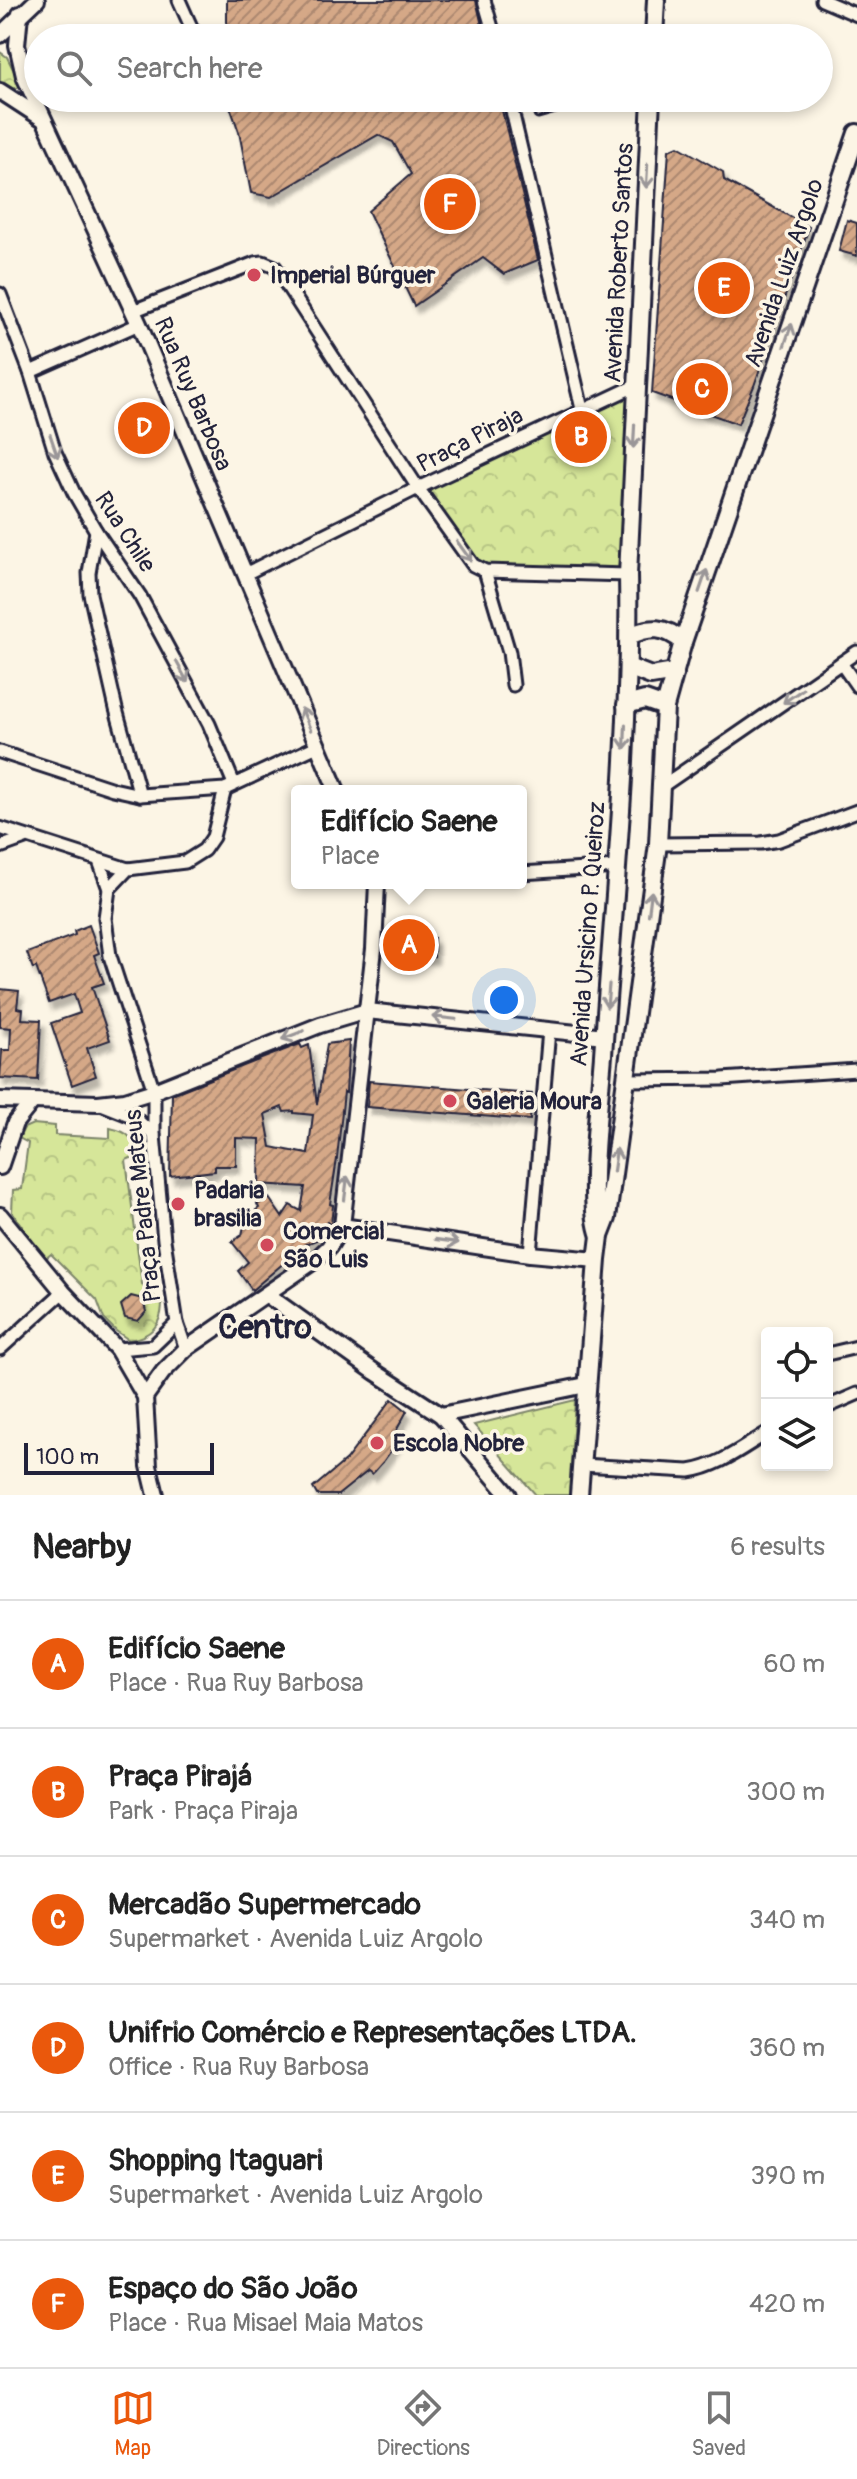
<!DOCTYPE html>
<html lang="en">
<head>
<meta charset="utf-8">
<style>
  body { margin:0; font-family:Pangolin,sans-serif; background:#f2f2f2; color:#222 }
  .controls { position:absolute; right:24px; bottom:24px; display:grid; overflow:hidden; border-radius:8px; box-shadow:0 4px 12px #0003 }
  .controls button { width:72px; height:72px; display:grid; place-items:center; padding:0; border:0; border-bottom:2px solid #e0e0e0; background:#fff; color:#222; font:40px sans-serif }
  .scale { position:absolute; left:24px; bottom:20px; width:190px; box-sizing:border-box; padding-left:8px; border:4px solid #22223b; border-top:0; font-size:22px; line-height:28px; white-space:nowrap; color:#22223b; -webkit-text-stroke:6px #fcf5e5; paint-order:stroke }
  .you { position:absolute; left:504px; top:1000px; width:28px; height:28px; margin:-20px; border:6px solid #fff; border-radius:50%; background:#1a73e8; box-shadow:0 0 0 12px #1a73e833 }
  .badge { display:grid; place-items:center; width:52px; height:52px; border-radius:50%; background:#ea580c; color:#fff; font-size:26px; font-weight:700 }
  .pin { position:absolute; translate:-50% -50%; border:4px solid #fff; box-shadow:0 2px 8px #0006 }
  .popup { position:absolute; left:291px; top:785px; width:236px; height:104px; box-sizing:border-box; display:grid; place-content:center; border-radius:8px; background:#fff; filter:drop-shadow(0 2px 6px #0005); font-size:26px; white-space:nowrap; color:#767676 }
  .popup b { font-size:30px; color:#222 }
  .popup::after { content:''; position:absolute; left:50%; top:100%; margin-left:-16px; border:16px solid transparent; border-top-color:#fff }
  .list { margin:0; padding:0; list-style:none }
  h2 { display:flex; justify-content:space-between; align-items:center; height:104px; margin:0; padding:0 32px; font-size:34px }
  h2 small { font-size:26px; font-weight:400; color:#767676 }
  .list li { display:grid; grid-template-columns:52px 1fr auto; gap:24px; align-items:center; box-sizing:border-box; height:128px; padding:0 32px; border-top:2px solid #e0e0e0 }
  .list b { display:block; font-size:30px; white-space:nowrap }
  .list p { margin:0; font-size:26px; white-space:nowrap; color:#767676 }
  .list em { font-size:26px; font-style:normal; color:#767676 }
  .icon { flex:none; width:44px; height:44px; fill:none; stroke:currentColor; stroke-width:2; stroke-linecap:round; stroke-linejoin:round }
  .map { position:relative; flex:none; width:857px; height:1495px; overflow:hidden }
  .search { position:absolute; background:#fff; box-shadow:0 4px 12px #0003; left:24px; right:24px; top:24px; height:88px; display:flex; align-items:center; gap:20px; box-sizing:border-box; padding:0 28px; border-radius:44px; color:#767676; font-size:30px }
  .sheet { height:872px; background:#fff }
  nav { display:flex; justify-content:space-around; align-items:center; box-sizing:border-box; height:112px; border-top:2px solid #e0e0e0; background:#fff; font-size:22px; color:#767676 }
  nav a { display:grid; justify-items:center; gap:4px }
  nav .on { color:#ea580c }
  .map>svg:first-child { display:block }
</style>
</head>
<body>
<div class="map">
<svg width="857" height="1495" viewBox="0 0 857 1495">
  <defs>
    <pattern id="park-crowns" width="20" height="18" patternUnits="userSpaceOnUse" patternTransform="scale(2)"><rect width="20" height="18" fill="#d6e699"/><path d="M2 6a3 3 0 1 1 6 0M12 15a3 3 0 1 1 6 0" fill="none" stroke="#b7c585"/></pattern>
    <pattern id="building-hatch" width="6" height="6" patternUnits="userSpaceOnUse" patternTransform="scale(2)"><rect width="6" height="6" fill="#d5a887"/><path d="M-1 1l2-2M0 6l6-6M5 7l2-2" fill="none" stroke="#ac8870"/></pattern>
    <filter id="shadow"><feDropShadow dx="4" dy="7" stdDeviation="2" flood-color="#0004"/></filter>
  </defs>
  <rect width="100%" height="100%" fill="#fcf5e5"/>
  <filter id="ink" filterUnits="userSpaceOnUse"><feTurbulence type="fractalNoise" baseFrequency=".0125" numOctaves="2"/><feDisplacementMap in="SourceGraphic" scale="16" xChannelSelector="R" yChannelSelector="G"/><feConvolveMatrix kernelMatrix="1 2 1 2 8 2 1 2 1" color-interpolation-filters="sRGB"/></filter>
  <g filter="url(#ink)">
    <g fill="url(#park-crowns)" stroke="#7c846a" stroke-width="2">
      <path d="M0,52L7,57L21,85L20,88H12L0,82Z"/>
      <path d="M637,385L628,575L485,571L418,488Z"/>
      <path d="M33,1124L55,1126V1135L110,1138V1128C129,1132 133,1137 136,1156L126,1160L142,1284L162,1305C161,1326 151,1336 129,1340L116,1331L104,1319L97,1300L51,1254L45,1259L12,1212L13,1190L22,1189L28,1143L19,1138L24,1128Z"/>
      <path d="M575,1400L569,1495H536L474,1425Z"/>
    </g>
    <g fill="url(#building-hatch)" stroke="#22223b" stroke-width="2" fill-rule="evenodd" filter="url(#shadow)">
      <path d="M227,0H476L485,38H227Z"/>
      <path d="M227,98H499L538,260L504,274L483,258L414,306L368,211L411,174L393,142L378,135L271,197L251,193L239,132Z"/>
      <path d="M678,146L723,172L724,180L809,227L754,386L738,424L652,393L669,150Z"/>
      <path d="M847,220L857,223V256L839,251Z"/>
      <path d="M89,925L99,953L94,955L104,983L92,987L110,1040L87,1048L96,1076L72,1085L51,1023L80,1013L74,994L49,1003L36,967L33,969L27,953L75,935L74,931Z"/>
      <path d="M385,934L434,938V957L384,951Z"/>
      <path d="M0,989L19,991L17,1008L23,1009L22,1019L41,1020L38,1080L0,1078L2,1050H10L11,1028L0,1027Z"/>
      <path d="M349,1041L346,1093L344,1092L337,1159L330,1204L333,1205L331,1225L327,1222L324,1234L319,1239L306,1244L252,1290L238,1271L248,1262L232,1242L242,1235L246,1217L259,1208L257,1204L269,1198L282,1217L290,1205L301,1211L305,1187L259,1184L260,1139L236,1138V1166H215V1171L170,1176L172,1094L300,1044L302,1048L309,1045L317,1104L327,1044ZM282,1107L284,1112L294,1111V1113L313,1115L308,1154L271,1147L265,1114Z"/>
      <path d="M369,1081L532,1094L530,1120L367,1107Z"/>
      <path d="M131,1296L143,1299L146,1312L138,1321L125,1318L121,1305Z"/>
      <path d="M392,1399L407,1411L395,1433L400,1438L383,1462L375,1471L372,1474L368,1471L338,1495H317L313,1488L346,1460Z"/>
    </g>
    <g fill="none" stroke-linecap="round" stroke-linejoin="round">
      <defs>
        <path id="service" d="M538,114L587,100L650,101"/>
        <g id="minor">
          <path d="M179,0L196,38"/>
          <path d="M484,0L495,38"/>
          <path d="M822,0L857,15"/>
          <path d="M509,98L582,409"/>
          <path d="M0,294L30,372L55,452L74,493L96,531L140,596L209,724L234,784"/>
          <path d="M133,311L255,263L263,262L275,267L418,488L473,565L485,571L628,575"/>
          <path d="M30,372L139,324"/>
          <path d="M96,531L89,573L90,594L116,709L140,795"/>
          <path d="M485,571L509,652L513,685"/>
          <path d="M245,574L418,488L637,385"/>
          <path d="M841,663L857,686"/>
          <path d="M0,752L113,789L140,795L225,789L317,746"/>
          <path d="M661,787L857,652"/>
          <path d="M0,828L128,869"/>
          <path d="M658,844L761,843L779,840L857,811"/>
          <path d="M0,847L25,838"/>
          <path d="M99,861L109,889L105,918L110,956L154,1091V1135L164,1240L177,1323L186,1349"/>
          <path d="M521,873L618,867"/>
          <path d="M109,889L128,869L185,862L204,850L213,837L225,789"/>
          <path d="M627,1080L722,1079L857,1070"/>
          <path d="M101,1104L134,1117L154,1135"/>
          <path d="M530,1254L549,1030"/>
          <path d="M0,1349L63,1292"/>
          <path d="M117,1349L153,1346L177,1323"/>
          <path d="M827,1354L857,1347"/>
          <path d="M827,1407L857,1394"/>
          <path d="M581,1465L689,1471C718,1467 742,1448 767,1433"/>
        </g>
        <g id="tertiary">
          <path d="M20,14L17,45L24,76L139,324L337,791"/>
          <path d="M0,35L37,0"/>
          <path d="M0,91L43,119"/>
          <path d="M0,1100L98,1103L125,1100L154,1091L320,1025L367,1011L605,1036"/>
          <path d="M0,1167L15,1123L32,1102"/>
          <path d="M0,1215L63,1292L117,1349L145,1397L149,1466L156,1495"/>
          <path d="M342,1226L530,1254L597,1260"/>
          <path d="M267,1295L375,1372L441,1415L509,1495"/>
          <path d="M145,1397L163,1372L186,1349L314,1261L329,1247L342,1226L374,949L377,883"/>
          <path d="M441,1415L586,1385"/>
        </g>
        <g id="secondary">
          <path d="M654,38L656,0"/>
          <path d="M629,636C650,626 665,626 683,642"/>
          <path d="M628,667L651,676L675,672"/>
          <path d="M626,705L645,700L665,707"/>
          <path d="M600,1236C586,1200 600,1098 603,1055C614,895 631,735 628,575L651,98"/>
          <path d="M579,1495L597,1260L600,1236L607,1218L658,844L665,707L683,642L857,133"/>
        </g>
      </defs>
      <use href="#service" stroke="#22223b" stroke-width="11"/>
      <use href="#minor" stroke="#22223b" stroke-width="17"/>
      <use href="#tertiary" stroke="#22223b" stroke-width="20"/>
      <use href="#secondary" stroke="#22223b" stroke-width="22"/>
      <use href="#service" stroke="#fcf5e5" stroke-width="5"/>
      <use href="#minor" stroke="#fcf5e5" stroke-width="11"/>
      <use href="#tertiary" stroke="#fcf5e5" stroke-width="14"/>
      <use href="#secondary" stroke="#fcf5e5" stroke-width="16"/>
    </g>
    <defs><path id="oneway-shaft" d="M-6 0H5M1.5-3L5.5 0L1.5 3" fill="none" stroke-width="1.6" stroke-linecap="round" stroke-linejoin="round" transform="scale(2)"/></defs>
    <g stroke="#9a9698">
      <use href="#oneway-shaft" transform="translate(647 176) rotate(93)"/>
      <use href="#oneway-shaft" transform="translate(788 335) rotate(-71)"/>
      <use href="#oneway-shaft" transform="translate(634 436) rotate(93)"/>
      <use href="#oneway-shaft" transform="translate(54 446) rotate(71)"/>
      <use href="#oneway-shaft" transform="translate(464 551) rotate(54)"/>
      <use href="#oneway-shaft" transform="translate(703 581) rotate(-71)"/>
      <use href="#oneway-shaft" transform="translate(182 672) rotate(62)"/>
      <use href="#oneway-shaft" transform="translate(793 696) rotate(145)"/>
      <use href="#oneway-shaft" transform="translate(306 719) rotate(-113)"/>
      <use href="#oneway-shaft" transform="translate(625 737) rotate(92)"/>
      <use href="#oneway-shaft" transform="translate(650 903) rotate(-83)"/>
      <use href="#oneway-shaft" transform="translate(608 996) rotate(95)"/>
      <use href="#oneway-shaft" transform="translate(444 1018) rotate(-174)"/>
      <use href="#oneway-shaft" transform="translate(293 1035) rotate(159)"/>
      <use href="#oneway-shaft" transform="translate(615 1160) rotate(-82)"/>
      <use href="#oneway-shaft" transform="translate(346 1188) rotate(-83)"/>
      <use href="#oneway-shaft" transform="translate(447 1241) rotate(8)"/>
    </g>
  </g>
  <g fill="#d1495b" stroke="#fcf5e5" stroke-width="3">
    <circle cx="254" cy="275" r="8"/>
    <circle cx="450" cy="1101" r="8"/>
    <circle cx="178" cy="1204" r="8"/>
    <circle cx="267" cy="1245" r="8"/>
    <circle cx="377" cy="1443" r="8"/>
  </g>
  <g text-anchor="middle" dominant-baseline="central" stroke-width="7" stroke-linejoin="round" paint-order="stroke">
    <g font-size="24" fill="#22223b" stroke="#fcf5e5">
      <text transform="translate(619 263) rotate(-87)">Avenida Roberto Santos</text>
      <text transform="translate(784 273) rotate(-71)">Avenida Luiz Argolo</text>
      <text transform="translate(193 394) rotate(67)">Rua Ruy Barbosa</text>
      <text transform="translate(470 440) rotate(-27)">Praça Piraja</text>
      <text transform="translate(125 532) rotate(57)">Rua Chile</text>
      <text transform="translate(588 934) rotate(-86)">Avenida Ursicino P. Queiroz</text>
      <text transform="translate(143 1206) rotate(-96)">Praça Padre Mateus</text>
    </g>
    <g font-size="24" font-weight="bold" fill="#22223b" stroke="#fcf5e5" text-anchor="start">
      <text x="270" y="275">Imperial Búrguer</text>
      <text x="466" y="1101">Galeria Moura</text>
      <text x="194" y="1190">Padaria<tspan x="194" dy="28">brasilia</tspan></text>
      <text x="283" y="1231">Comercial<tspan x="283" dy="28">São Luis</tspan></text>
      <text x="393" y="1443">Escola Nobre</text>
    </g>
    <g font-size="32" font-weight="bold" fill="#22223b" stroke="#fcf5e5">
      <text x="265" y="1328">Centro</text>
    </g>
  </g>
</svg>
<div class="controls">
<button><svg class="icon" aria-label="locate" viewBox="0 0 24 24"><circle cx="12" cy="12" r="6"/><path d="M12 2v4M12 18v4M2 12h4M18 12h4"/></svg></button>
<button><svg class="icon" aria-label="layers" viewBox="0 0 24 24"><path d="M12 4l9 5-9 5-9-5zM3 14l9 5 9-5"/></svg></button>
</div>
<div class="scale">100 m</div>
<div class="you"></div>
<div class="pin badge" style="left:409px;top:945px">A</div>
<div class="popup"><b>Edifício Saene</b>Place</div>
<div class="pin badge" style="left:581px;top:437px">B</div>
<div class="pin badge" style="left:702px;top:389px">C</div>
<div class="pin badge" style="left:144px;top:428px">D</div>
<div class="pin badge" style="left:724px;top:288px">E</div>
<div class="pin badge" style="left:450px;top:204px">F</div>
<div class="search"><svg class="icon" aria-label="search" viewBox="0 0 24 24"><circle cx="10" cy="10" r="6"/><path d="M15 15l6 6"/></svg>Search here</div>
</div>
<section class="sheet">
<h2>Nearby<small>6 results</small></h2>
<ul class="list">
<li><span class="badge">A</span><div><b>Edifício Saene</b><p>Place · Rua Ruy Barbosa</p></div><em>60 m</em></li>
<li><span class="badge">B</span><div><b>Praça Pirajá</b><p>Park · Praça Piraja</p></div><em>300 m</em></li>
<li><span class="badge">C</span><div><b>Mercadão Supermercado</b><p>Supermarket · Avenida Luiz Argolo</p></div><em>340 m</em></li>
<li><span class="badge">D</span><div><b>Unifrio Comércio e Representações LTDA.</b><p>Office · Rua Ruy Barbosa</p></div><em>360 m</em></li>
<li><span class="badge">E</span><div><b>Shopping Itaguari</b><p>Supermarket · Avenida Luiz Argolo</p></div><em>390 m</em></li>
<li><span class="badge">F</span><div><b>Espaço do São João</b><p>Place · Rua Misael Maia Matos</p></div><em>420 m</em></li>
</ul>
</section>
<nav>
<a class="on"><svg class="icon" aria-label="map" viewBox="0 0 24 24"><path d="M3 6l6-2 6 2 6-2v14l-6 2-6-2-6 2zM9 4v14M15 6v14"/></svg>Map</a>
<a><svg class="icon" aria-label="directions" viewBox="0 0 24 24"><path d="M12 3l9 9-9 9-9-9zM9 14v-3h6M13 9l2 2-2 2"/></svg>Directions</a>
<a><svg class="icon" aria-label="saved" viewBox="0 0 24 24"><path d="M7 4h10v16l-5-4-5 4z"/></svg>Saved</a>
</nav>
</body>
</html>
